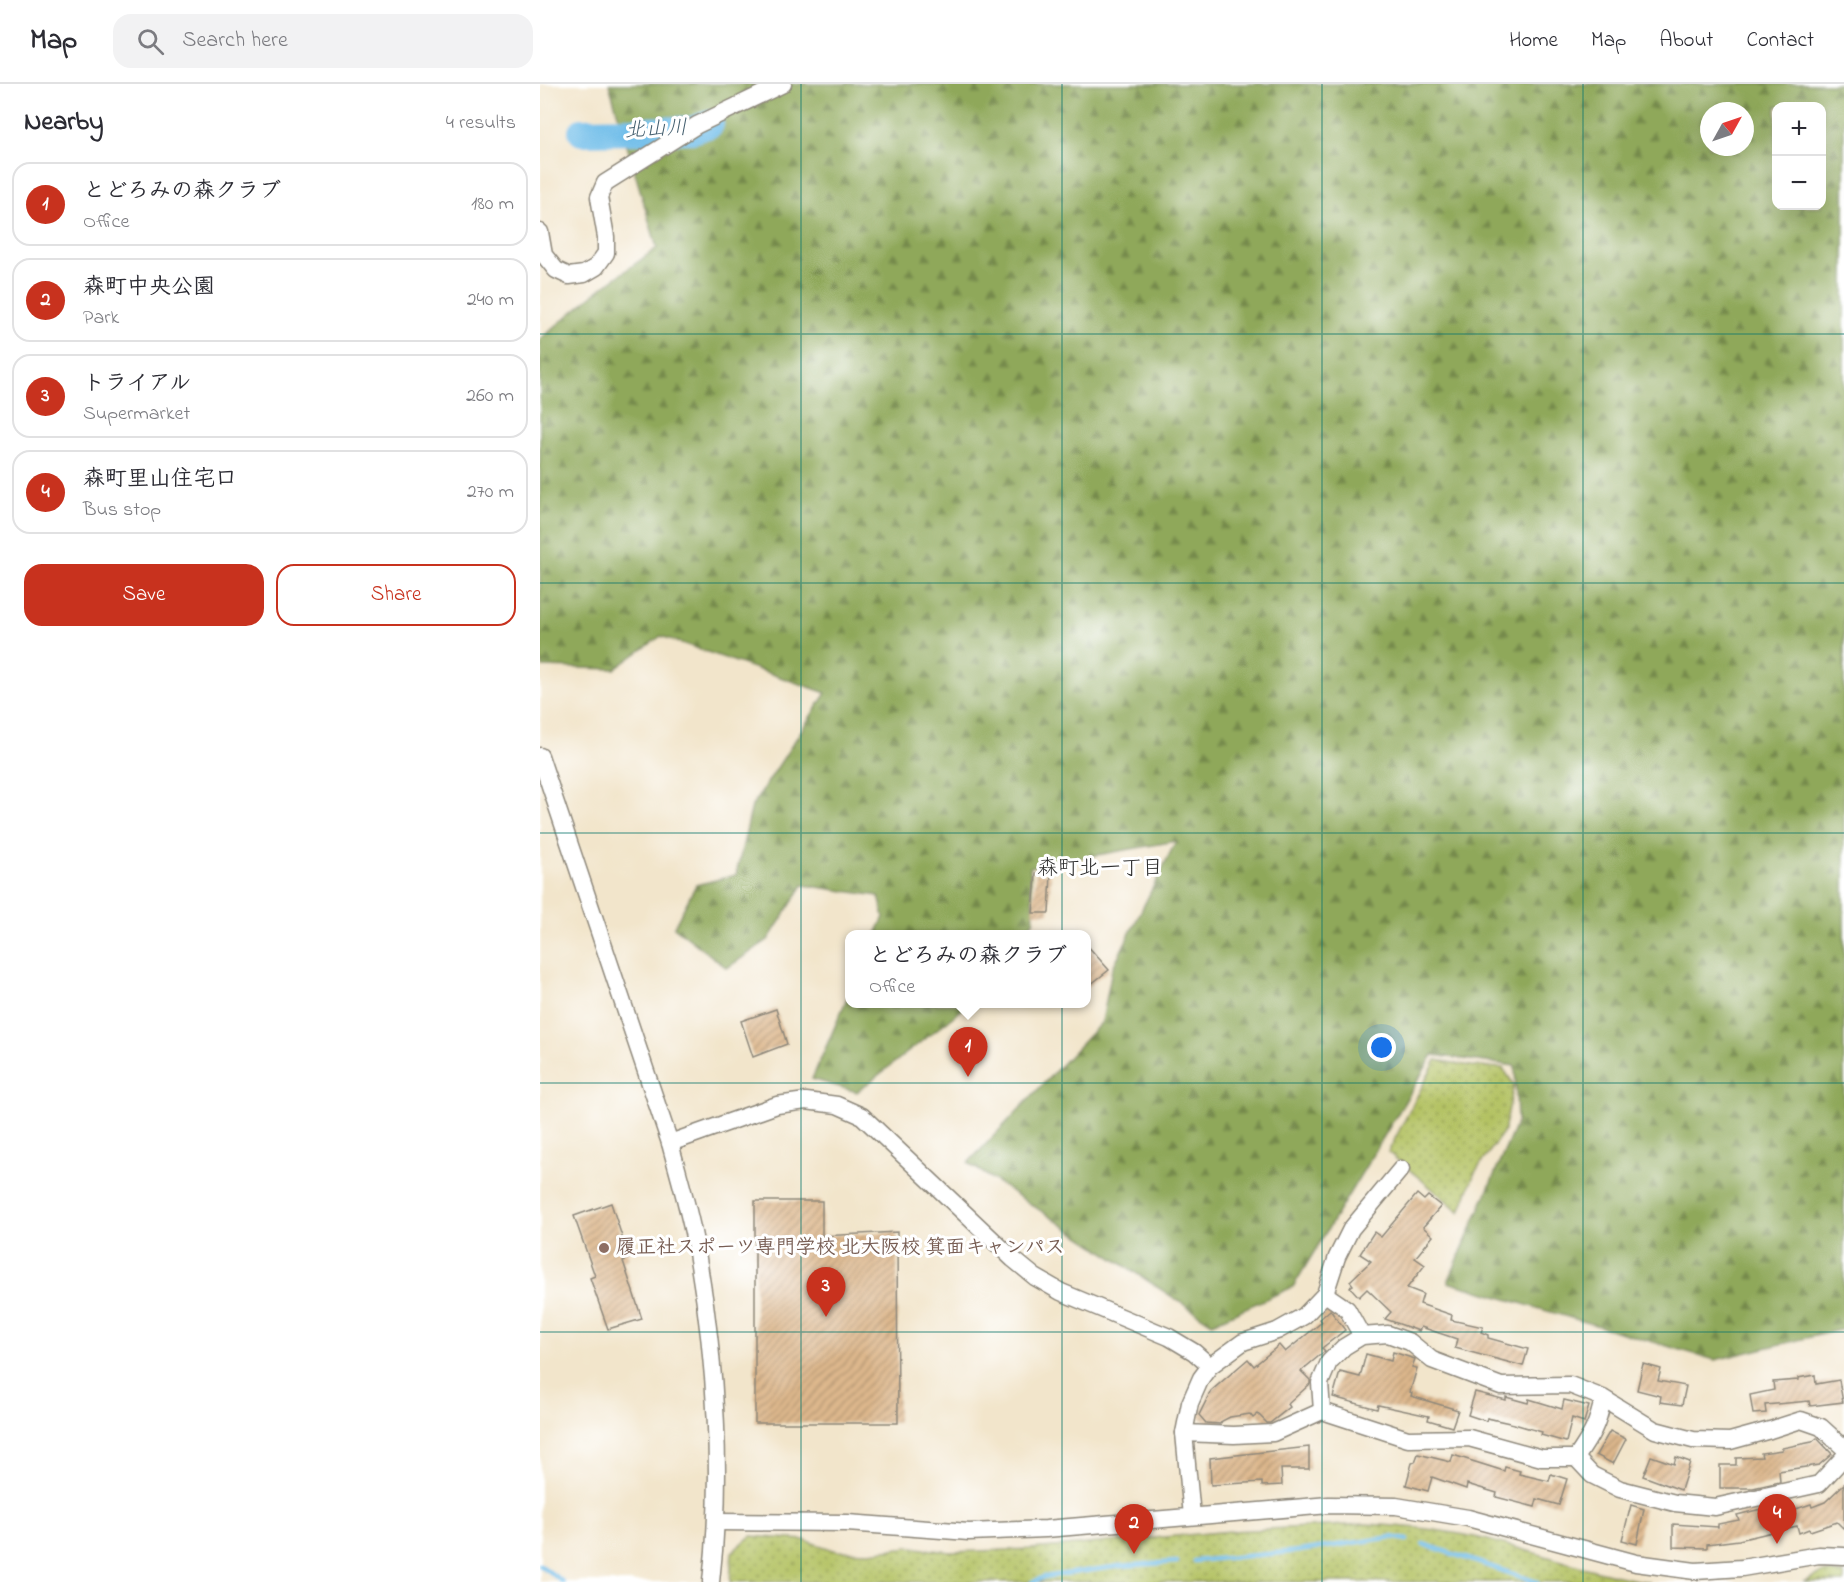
<!DOCTYPE html>
<html lang="en">
<head>
<meta charset="utf-8">
<style>
  body { margin:0; font-family:"Indie Flower","Klee One",sans-serif; background:#f2f2f3; color:#2b2b33 }
  .controls { position:absolute; right:18px; top:18px; display:grid; overflow:hidden; border-radius:12px; box-shadow:0 6px 24px #0002 }
  .controls button { width:54px; height:54px; display:grid; place-items:center; padding:0; border:0; border-bottom:2px solid #e1e1e2; background:#fff; color:#2b2b33; font:30px sans-serif }
  .compass { position:absolute; left:1160px; top:18px; width:54px; height:54px; border-radius:50%; background:#fff; box-shadow:0 6px 24px #0002; rotate:50deg }
  .you { position:absolute; left:842px; top:964px; width:21px; height:21px; margin:-15px; border:4px solid #fff; border-radius:50%; background:#1a73e8; box-shadow:0 0 0 9px #1a73e833 }
  .badge { display:grid; place-items:center; width:39px; height:39px; border-radius:50%; background:#c8321e; color:#fff; font-size:20px; font-weight:700 }
  .pin { position:absolute; translate:-50% -50px; filter:drop-shadow(0 2px 3px #0008) }
  .pin::after { content:''; position:absolute; top:32px; width:21px; height:18px; background:inherit; clip-path:polygon(0 0,100% 0,50% 100%) }
  .popup { position:absolute; left:305px; top:846px; width:246px; height:78px; box-sizing:border-box; display:grid; place-content:center; border-radius:12px; background:#fff; filter:drop-shadow(0 2px 4px #0005); font-size:20px; white-space:nowrap; color:#7c7c81 }
  .popup b { font-size:22px; color:#2b2b33 }
  .popup::after { content:''; position:absolute; left:50%; top:100%; margin-left:-12px; border:12px solid transparent; border-top-color:#fff }
  .list { margin:0; padding:0; list-style:none }
  h2 { display:flex; justify-content:space-between; align-items:center; height:78px; margin:0; padding:0 24px; font-size:26px }
  h2 small { font-size:20px; font-weight:400; color:#7c7c81 }
  .list li { display:grid; grid-template-columns:39px 1fr auto; gap:18px; align-items:center; box-sizing:border-box; height:84px; margin:0 12px 12px; padding:0 12px; border:2px solid #e1e1e2; border-radius:18px }
  .list b { display:block; font-size:22px; white-space:nowrap }
  .list p { margin:0; font-size:20px; white-space:nowrap; color:#7c7c81 }
  .list em { font-size:20px; font-style:normal; color:#7c7c81 }
  .actions { display:flex; gap:12px; padding:18px 24px }
  .actions a { flex:1; padding:14px 0; border:2px solid #c8321e; border-radius:18px; text-align:center; font-size:21px; color:#c8321e }
  .actions .main { background:#c8321e; color:#fff }
  .icon { flex:none; width:33px; height:33px; fill:none; stroke:currentColor; stroke-width:2; stroke-linecap:round; stroke-linejoin:round }
  .map { position:relative; flex:none; width:1304px; height:1498px; overflow:hidden }
  header { display:flex; align-items:center; gap:36px; box-sizing:border-box; height:84px; padding:0 30px; background:#fff; border-bottom:2px solid #e1e1e2 }
  header strong { font-size:28px }
  nav { display:flex; gap:33px; margin-inline-start:auto; font-size:21px }
  .search { width:420px; height:54px; background:#f2f2f3; display:flex; align-items:center; gap:15px; box-sizing:border-box; padding:0 21px; border-radius:18px; color:#7c7c81; font-size:22px }
  main { display:flex }
  aside { flex:1; background:#fff }
  .map>svg:first-child { display:block }
</style>
</head>
<body>
<header>
<strong>Map</strong>
<div class="search"><svg class="icon" aria-label="search" viewBox="0 0 24 24"><circle cx="10" cy="10" r="6"/><path d="M15 15l6 6"/></svg>Search here</div>
<nav><a>Home</a><a>Map</a><a>About</a><a>Contact</a></nav>
</header>
<main>
<aside>
<h2>Nearby<small>4 results</small></h2>
<ul class="list">
<li><span class="badge">1</span><div><b>とどろみの森クラブ</b><p>Office</p></div><em>180 m</em></li>
<li><span class="badge">2</span><div><b>森町中央公園</b><p>Park</p></div><em>240 m</em></li>
<li><span class="badge">3</span><div><b>トライアル</b><p>Supermarket</p></div><em>260 m</em></li>
<li><span class="badge">4</span><div><b>森町里山住宅口</b><p>Bus stop</p></div><em>270 m</em></li>
</ul>
<div class="actions"><a class="main">Save</a><a>Share</a></div>
</aside>
<div class="map">
<svg width="1304" height="1498" viewBox="0 0 1304 1498">
  <defs>
    <pattern id="forest-firs" width="22" height="20" patternUnits="userSpaceOnUse" patternTransform="scale(1.5)"><rect width="22" height="20" fill="#8fa85a"/><path d="M5 1l3.5 6h-7zM16 11l3.5 6h-7z" fill="#75894b"/></pattern>
    <pattern id="park-dots" width="8" height="8" patternUnits="userSpaceOnUse" patternTransform="scale(1.5)"><rect width="8" height="8" fill="#b4c264"/><path d="M2 2h.1M6 6h.1" fill="none" stroke="#939e53" stroke-width="1.8" stroke-linecap="round"/></pattern>
    <pattern id="building-hatch" width="6" height="6" patternUnits="userSpaceOnUse" patternTransform="scale(1.5)"><rect width="6" height="6" fill="#ddb78c"/><path d="M-1 1l2-2M0 6l6-6M5 7l2-2" fill="none" stroke="#b39573"/></pattern>
  </defs>
  <rect width="100%" height="100%" fill="#fff"/>
  <filter id="ink" filterUnits="userSpaceOnUse"><feTurbulence type="fractalNoise" baseFrequency=".0167" numOctaves="2"/><feDisplacementMap in="SourceGraphic" scale="12" xChannelSelector="R" yChannelSelector="G"/><feConvolveMatrix kernelMatrix="1 2 1 2 8 2 1 2 1" color-interpolation-filters="sRGB"/></filter>
  <filter id="wash" filterUnits="userSpaceOnUse"><feTurbulence type="fractalNoise" baseFrequency=".008" numOctaves="4" result="noise"/><feDisplacementMap in="SourceGraphic" scale="24" xChannelSelector="R" yChannelSelector="G"/><feGaussianBlur stdDeviation="1.35" result="paint"/><feColorMatrix in="noise" values="0 0 0 0 0 0 0 0 0 0 0 0 0 0 0 0 0 1.4 0 .05"/><feComposite in="paint" operator="in"/></filter>
  <g filter="url(#wash)">
    <rect width="100%" height="100%" fill="#f2e5cb"/>
    <g fill="url(#forest-firs)" stroke="#5d6a42" stroke-width="1.5" fill-rule="evenodd">
      <path d="M69,0H1304V1245L1175,1276L908,1198L977,1038L975,982L893,971L753,1203L672,1239L428,1079L562,938L572,885L636,757L490,783L494,836L484,850H336L344,833L339,812L263,801L228,856L187,884L134,843L156,801L196,791L212,722L286,609L121,552L75,585L3,583L0,574V255L60,205L117,164ZM1236,22H1282V122H1236ZM1169,27H1205V63H1169Z"/>
      <path d="M309,910L310,920H429L317,1008L272,995Z"/>
    </g>
    <g fill="url(#park-dots)" stroke="#707648" stroke-width="1.5">
      <path d="M896,976L931,982L963,984L974,1001L964,1047L935,1088L920,1128L848,1068Z"/>
      <path d="M826,1440C863,1442 899,1445 935,1453C994,1466 1050,1489 1109,1498H190L192,1468L211,1452L264,1456L297,1467L330,1468L368,1463L411,1468L491,1465L691,1447Z"/>
      <path d="M1284,1488L1304,1490V1498H1263Z"/>
    </g>
    <g fill="none" stroke-linecap="round" stroke-linejoin="round">
      <g stroke="#6fbde9" stroke-width="4.5">
        <path d="M883,1460L997,1498"/>
        <path d="M654,1477L759,1467L852,1453L867,1456"/>
        <path d="M0,1481L23,1498"/>
        <path d="M493,1498L504,1493L580,1482L637,1478"/>
      </g>
      <path stroke="#6fbde9" stroke-width="28" d="M42,48L152,46L170,40"/>
    </g>
    <g id="blocks">
      <g fill="url(#building-hatch)">
        <path d="M496,789L511,790L509,829H493Z"/>
        <path d="M546,860L569,886L546,904Z"/>
        <path d="M236,925L247,960L213,973L201,937Z"/>
        <path d="M877,1110L884,1116L888,1112L901,1122L883,1143L893,1152L875,1174L885,1181L867,1204L883,1210L880,1220L912,1231L911,1236L943,1243L941,1248L948,1251V1254L988,1265L983,1282L915,1264L917,1255L881,1243L879,1247L845,1235L851,1228L827,1205L819,1213L810,1203L813,1201L810,1197L831,1177L820,1170L834,1148L841,1153Z"/>
        <path d="M215,1117H282V1152L357,1148L358,1339H215Z"/>
        <path d="M71,1119L89,1174L83,1177L102,1235L68,1245L50,1194L55,1192L34,1132Z"/>
        <path d="M790,1226L805,1246L782,1264L785,1267L761,1287L770,1296V1300L748,1320L750,1323L730,1339H727L718,1330L713,1334L710,1330L690,1333L682,1337L680,1340L666,1339L659,1331L671,1307L708,1275L714,1282L739,1261L745,1268L782,1238L780,1235Z"/>
        <path d="M853,1268L875,1275L872,1283L877,1284L870,1308L872,1309L871,1312L918,1326L912,1343L888,1336L889,1332L838,1321L837,1325L793,1313L800,1288L820,1293L826,1270L851,1277Z"/>
        <path d="M1103,1280L1121,1285L1118,1297L1146,1302L1142,1321L1120,1318L1121,1312L1097,1306Z"/>
        <path d="M1275,1291L1276,1300L1299,1296L1303,1318L1270,1322L1269,1317L1225,1321L1226,1329L1213,1330L1210,1311L1234,1306L1233,1298L1258,1296V1294Z"/>
        <path d="M935,1308L966,1316V1313L988,1319L989,1315L1022,1325L1024,1316L1049,1322L1044,1338L1032,1334L1026,1358L1001,1351L1002,1348L974,1340L947,1334L946,1337L928,1331Z"/>
        <path d="M1070,1347L1086,1355L1073,1380L1056,1371Z"/>
        <path d="M1277,1354L1292,1370L1279,1381L1239,1387L1240,1398L1213,1404H1180V1381H1196V1374L1222,1373L1221,1369L1242,1366V1364L1272,1358Z"/>
        <path d="M769,1363V1385H741L742,1401L722,1402V1398L671,1401L670,1374Z"/>
        <path d="M878,1370L911,1378L913,1371L964,1387L965,1383L980,1387L979,1390L1009,1397L1011,1390L1027,1395L1019,1421L997,1415L995,1423L956,1413L957,1409L927,1400L926,1405L892,1393L888,1407L866,1401L872,1379L875,1378Z"/>
        <path d="M1111,1372L1134,1380L1136,1373L1150,1378L1141,1406L1103,1392Z"/>
        <path d="M1304,1400V1445L1297,1438L1270,1447L1269,1445L1259,1449L1257,1442L1199,1456L1167,1460V1464L1133,1463V1440L1178,1443V1440L1199,1436L1197,1431L1221,1425L1222,1431L1246,1423L1247,1428L1271,1420L1272,1423L1285,1418Z"/>
        <path d="M1091,1421L1104,1425L1097,1460L1082,1456Z"/>
      </g>
    </g>
  </g>
  <g filter="url(#ink)">
    <use href="#blocks" fill-opacity="0" stroke="#8e887b" stroke-width="1.5"/>
    <g fill="none" stroke-linecap="round" stroke-linejoin="round">
      <defs>
        <g id="minor">
          <path d="M0,148L4,171L16,186L29,192L44,190L56,183L66,169V153L59,113L65,99L157,41L243,0"/>
          <path d="M0,672L130,1059C140,1097 152,1135 158,1175C176,1278 183,1394 171,1498"/>
          <path d="M130,1059L237,1021L266,1017L297,1021L322,1032L473,1175L495,1193L521,1208L629,1253L654,1268L670,1282"/>
          <path d="M785,1210L807,1225L822,1252"/>
          <path d="M1063,1314C1058,1341 1051,1352 1036,1374H1002L929,1354L868,1355L782,1327L780,1299L789,1278L804,1263L822,1252L848,1250L870,1258L892,1276L961,1302L1030,1301L1063,1314L1115,1346L1153,1356L1190,1357L1230,1346L1261,1336L1281,1343L1304,1364"/>
          <path d="M644,1349L694,1351L733,1349L782,1327"/>
          <path d="M1036,1374L1052,1391L1080,1405L1135,1419L1175,1423L1279,1400L1304,1373"/>
          <path d="M652,1432L644,1349L650,1319L661,1294L670,1282L703,1258L737,1247L764,1232L785,1210L797,1173L811,1145L861,1085"/>
          <path d="M177,1438L307,1439L429,1448L506,1445L789,1421L856,1422L928,1434L1096,1479L1155,1487L1202,1484L1279,1471L1304,1472"/>
        </g>
      </defs>
      <use href="#minor" stroke="#8e887b" stroke-width="19"/>
      <use href="#minor" stroke="#fff" stroke-width="16"/>
    </g>
  </g>
  <path fill="none" stroke="#0f766e" stroke-width="1.5" stroke-opacity="0.55" d="M261,0V1498M522,0V1498M782,0V1498M1043,0V1498M0,250H1304M0,499H1304M0,749H1304M0,999H1304M0,1248H1304"/>
  <circle fill="#8d6e63" stroke="#fff" stroke-width="2" cx="64" cy="1164" r="6"/>
  <g text-anchor="middle" dominant-baseline="central" stroke-width="6" stroke-linejoin="round" paint-order="stroke">
    <g font-size="20" font-weight="bold" fill="#785e54" stroke="#fff" text-anchor="start">
      <text x="76" y="1164">履正社スポーツ専門学校 北大阪校 箕面キャンパス</text>
    </g>
    <g font-size="21" font-style="italic" fill="#435e6e" stroke="#fff">
      <text transform="translate(116 46) rotate(-3)">北山川</text>
    </g>
    <g font-size="21" fill="#2b2b2b" stroke="#fff">
      <text x="560" y="785">森町北一丁目</text>
    </g>
  </g>
</svg>
<div class="controls">
<button>+</button>
<button>−</button>
</div>
<svg class="compass" viewBox="-18 -18 36 36"><path d="M0-13l5 13h-10z" fill="#e53935"/><path d="M0 13l5-13h-10z" fill="#7c7c81"/></svg>
<div class="you"></div>
<div class="pin badge" style="left:428px;top:993px">1</div>
<div class="popup"><b>とどろみの森クラブ</b>Office</div>
<div class="pin badge" style="left:594px;top:1470px">2</div>
<div class="pin badge" style="left:286px;top:1233px">3</div>
<div class="pin badge" style="left:1237px;top:1460px">4</div>
</div>
</main>
</body>
</html>
